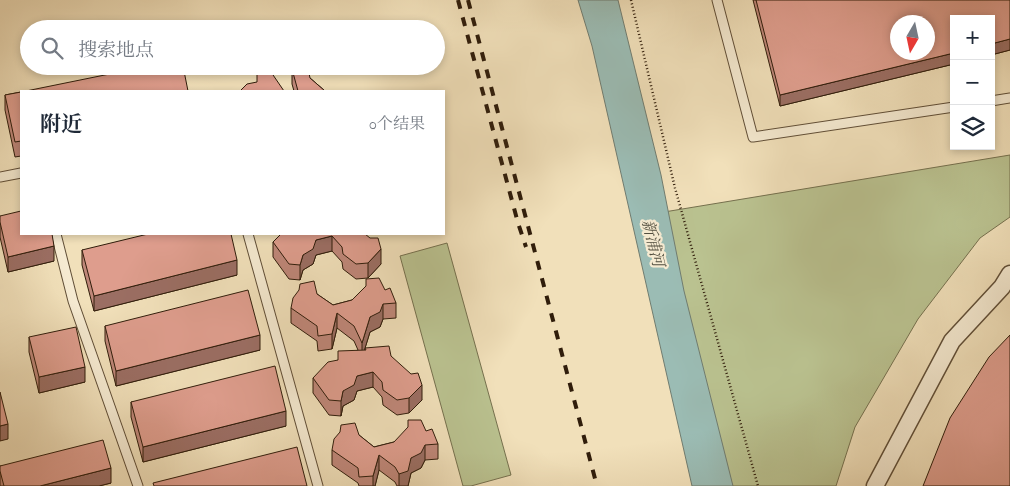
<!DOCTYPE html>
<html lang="zh">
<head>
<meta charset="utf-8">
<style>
  body { margin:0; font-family:"IM FELL Double Pica","Noto Serif SC",serif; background:#f6f6f7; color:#1f2937 }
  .controls { position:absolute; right:15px; top:15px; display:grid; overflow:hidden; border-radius:0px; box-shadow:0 2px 8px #0003 }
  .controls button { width:45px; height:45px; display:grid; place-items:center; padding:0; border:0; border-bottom:1px solid #e0e1e3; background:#fff; color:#1f2937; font:25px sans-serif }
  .compass { position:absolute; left:890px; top:15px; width:45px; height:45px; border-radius:50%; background:#fff; box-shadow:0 2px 8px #0003; rotate:189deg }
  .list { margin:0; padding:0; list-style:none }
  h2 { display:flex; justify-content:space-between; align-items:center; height:65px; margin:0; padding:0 20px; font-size:21px }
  h2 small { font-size:16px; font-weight:400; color:#747a83 }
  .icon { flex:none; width:28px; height:28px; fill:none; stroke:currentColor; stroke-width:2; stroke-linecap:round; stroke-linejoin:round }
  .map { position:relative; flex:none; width:1010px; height:486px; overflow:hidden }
  .search { position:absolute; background:#fff; box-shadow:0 2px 8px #0003; left:20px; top:20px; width:425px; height:55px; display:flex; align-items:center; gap:12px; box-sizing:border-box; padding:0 18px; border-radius:28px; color:#747a83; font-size:19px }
  .panel { position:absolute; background:#fff; box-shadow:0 2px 8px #0003; left:20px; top:90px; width:425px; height:145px; border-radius:0px }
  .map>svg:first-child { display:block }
</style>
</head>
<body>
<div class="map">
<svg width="1010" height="486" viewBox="0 0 1010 486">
  <rect width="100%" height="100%" fill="#f1e0ba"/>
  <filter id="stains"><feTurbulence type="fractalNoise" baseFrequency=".004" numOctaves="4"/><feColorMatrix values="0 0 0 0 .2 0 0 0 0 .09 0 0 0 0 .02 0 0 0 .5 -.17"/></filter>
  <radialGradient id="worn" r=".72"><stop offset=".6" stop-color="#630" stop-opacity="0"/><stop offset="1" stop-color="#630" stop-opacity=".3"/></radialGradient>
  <g fill="#bac290" stroke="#75704e">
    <path d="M1010,155V217L980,238L918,319L855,427L836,486H726L658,213Z"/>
    <path d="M447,243L511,475L471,486H463L400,256Z"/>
  </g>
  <path fill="#9bbcb4" stroke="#707c70" d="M578,0H618L661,175L684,291L733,486H692L592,46Z"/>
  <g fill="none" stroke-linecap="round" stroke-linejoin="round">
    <defs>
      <g id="lane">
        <path d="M717,0L753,137L954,107"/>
        <path d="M991,101L1010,98"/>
        <path d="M0,177L21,173"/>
        <path d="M56,234L73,301L138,486"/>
        <path d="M248,234L318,486"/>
      </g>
      <path id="street" d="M875,486L952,341L1002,287L1010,274"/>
    </defs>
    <use href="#lane" stroke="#604e37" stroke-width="11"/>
    <use href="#street" stroke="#604e37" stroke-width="19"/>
    <path stroke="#301d0b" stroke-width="2.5" stroke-dasharray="1 2.5" stroke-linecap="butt" d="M631,0L675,188L758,486"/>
    <use href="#lane" stroke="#f6ebd2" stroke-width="9"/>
    <use href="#street" stroke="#f6ebd2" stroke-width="16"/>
    <g stroke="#301d0b" stroke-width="4" stroke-dasharray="9 9" stroke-linecap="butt">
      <path d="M458,0L518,223L526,247"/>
      <path d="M468,0L597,486"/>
    </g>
  </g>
  <g fill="#bf8779" stroke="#301d0b">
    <path d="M753,0H1010V50L991,55V19H954V64L780,106Z"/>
    <path d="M292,69L310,78L325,91H294L292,84Z"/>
    <path d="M21,92V156L15,157L5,110V95Z"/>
    <path d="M0,216L54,261L8,272L0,237Z"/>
    <path d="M281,234H365L381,264L368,278L356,279L343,269L342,262L332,251L316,255L313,264L303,270L300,280L289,279L273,257V242Z"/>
    <path d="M82,250L237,275L94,311L82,265Z"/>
    <path d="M385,290L396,303V318L383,319L380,327L370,332L365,348L391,356L422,400L409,413L397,415L383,405L382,397L373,387L357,391L354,400L343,406L341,416L329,415L313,393V378L338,360L358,350L354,341L337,328L332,349L318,351L317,341L291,323V308L317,294L333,305L352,300Z"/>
    <path d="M105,326L260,350L116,386L105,341Z"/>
    <path d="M29,337L85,382L39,393L29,352Z"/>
    <path d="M131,402L286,426L143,462L131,417Z"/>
    <path d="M426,431L438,444V459L425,460L421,468L411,473L408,486H397L395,482L379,470L375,486H359L358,483L332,465V450L359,435L374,447L394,442Z"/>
    <path d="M0,466L111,483L99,486H0Z"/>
  </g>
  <g fill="#9b6e63" stroke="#301d0b">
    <path d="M1010,39V50L991,55V44Z"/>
    <path d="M954,53V64L780,106V95Z"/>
    <path d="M332,236V251L316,255L313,264L303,270L300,280V265L303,255L316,240Z"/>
    <path d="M54,246V261L8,272V257Z"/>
    <path d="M381,249V264L368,278V263Z"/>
    <path d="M237,260V275L94,311V296Z"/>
    <path d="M383,304V319L380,327L370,332L362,358V343L370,317Z"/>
    <path d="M337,313V328L332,349V334Z"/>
    <path d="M260,335V350L116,386V371Z"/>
    <path d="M85,367V382L39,393V377Z"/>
    <path d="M373,372V387L357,391L354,400L343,406L341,416V401L343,391L357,376Z"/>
    <path d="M422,385V400L409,413V398Z"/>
    <path d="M286,411V426L143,462V447Z"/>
    <path d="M8,424V439L0,441V426Z"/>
    <path d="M425,445V460L421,468L411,473L408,486H399V474L411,458Z"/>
    <path d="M379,455V470L375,486H373V476Z"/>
    <path d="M111,468V483L99,486H40Z"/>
  </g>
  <g fill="#de9d8d" stroke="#301d0b" fill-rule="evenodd">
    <path d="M756,0H1010V39L991,44V19H954V53L780,95ZM898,22H928V52H898Z"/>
    <path d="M149,66H183L188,91H26Z"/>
    <path d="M308,68L310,78L325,91H298L292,69Z"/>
    <path d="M271,72L284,91H240L247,84L257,82V73Z"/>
    <path d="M21,92V141L15,142L5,95Z"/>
    <path d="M21,211V234H52L54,246L8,257L0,222V216Z"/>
    <path d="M148,234H231L237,260L94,296L82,250Z"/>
    <path d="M281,234H365L370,238H378L381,249L368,263L356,264L343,254L342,247L332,236L316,240L313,249L303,255L300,265L289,264L273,242Z"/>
    <path d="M379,278L385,290L390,288L396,303L383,304L380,312L370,317L362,343L354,326L337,313L332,334L318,336L317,326L291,308L293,298L299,290L300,284L314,281L317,294L333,305L352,300L366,286V279Z"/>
    <path d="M248,290L260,335L116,371L105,326Z"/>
    <path d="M76,327L85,367L39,377L29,337Z"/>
    <path d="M1010,335V486H923L950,418L989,357Z"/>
    <path d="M389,346L391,356L411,374L418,373L422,385L409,398L397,400L383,390L382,382L373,372L357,376L354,385L343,391L341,401L329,400L313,378L328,362L338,360V351L366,350L365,348Z"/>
    <path d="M275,366L286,411L143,447L131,402Z"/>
    <path d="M0,392L8,424L0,426Z"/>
    <path d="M408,420H421L426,431L432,429L438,444L425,445L421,453L411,458L408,471L399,474L395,467L379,455L373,476L359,477L358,468L332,450L334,439L340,432L341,425L355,423L359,435L374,447L394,442L408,427Z"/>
    <path d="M103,440L111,468L40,486H4L0,471V466Z"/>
    <path d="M297,447L307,486H154L153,483Z"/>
  </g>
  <g text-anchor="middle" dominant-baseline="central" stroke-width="4.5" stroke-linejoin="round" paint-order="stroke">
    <g font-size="16" font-style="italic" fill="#504d3e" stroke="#f6ebd2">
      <text transform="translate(653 243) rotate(76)">新浦河</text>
    </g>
  </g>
  <rect width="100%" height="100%" filter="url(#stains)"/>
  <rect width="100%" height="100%" fill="url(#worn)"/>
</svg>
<div class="controls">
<button>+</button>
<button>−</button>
<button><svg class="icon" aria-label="layers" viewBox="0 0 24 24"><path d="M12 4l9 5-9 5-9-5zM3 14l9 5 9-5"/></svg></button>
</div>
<svg class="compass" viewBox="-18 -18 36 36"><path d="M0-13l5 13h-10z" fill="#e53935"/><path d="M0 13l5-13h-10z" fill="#747a83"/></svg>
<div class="search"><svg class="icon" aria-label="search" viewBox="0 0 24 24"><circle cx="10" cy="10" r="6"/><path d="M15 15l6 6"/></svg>搜索地点</div>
<section class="panel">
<h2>附近<small>0个结果</small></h2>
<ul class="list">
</ul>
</section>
</div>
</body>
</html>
